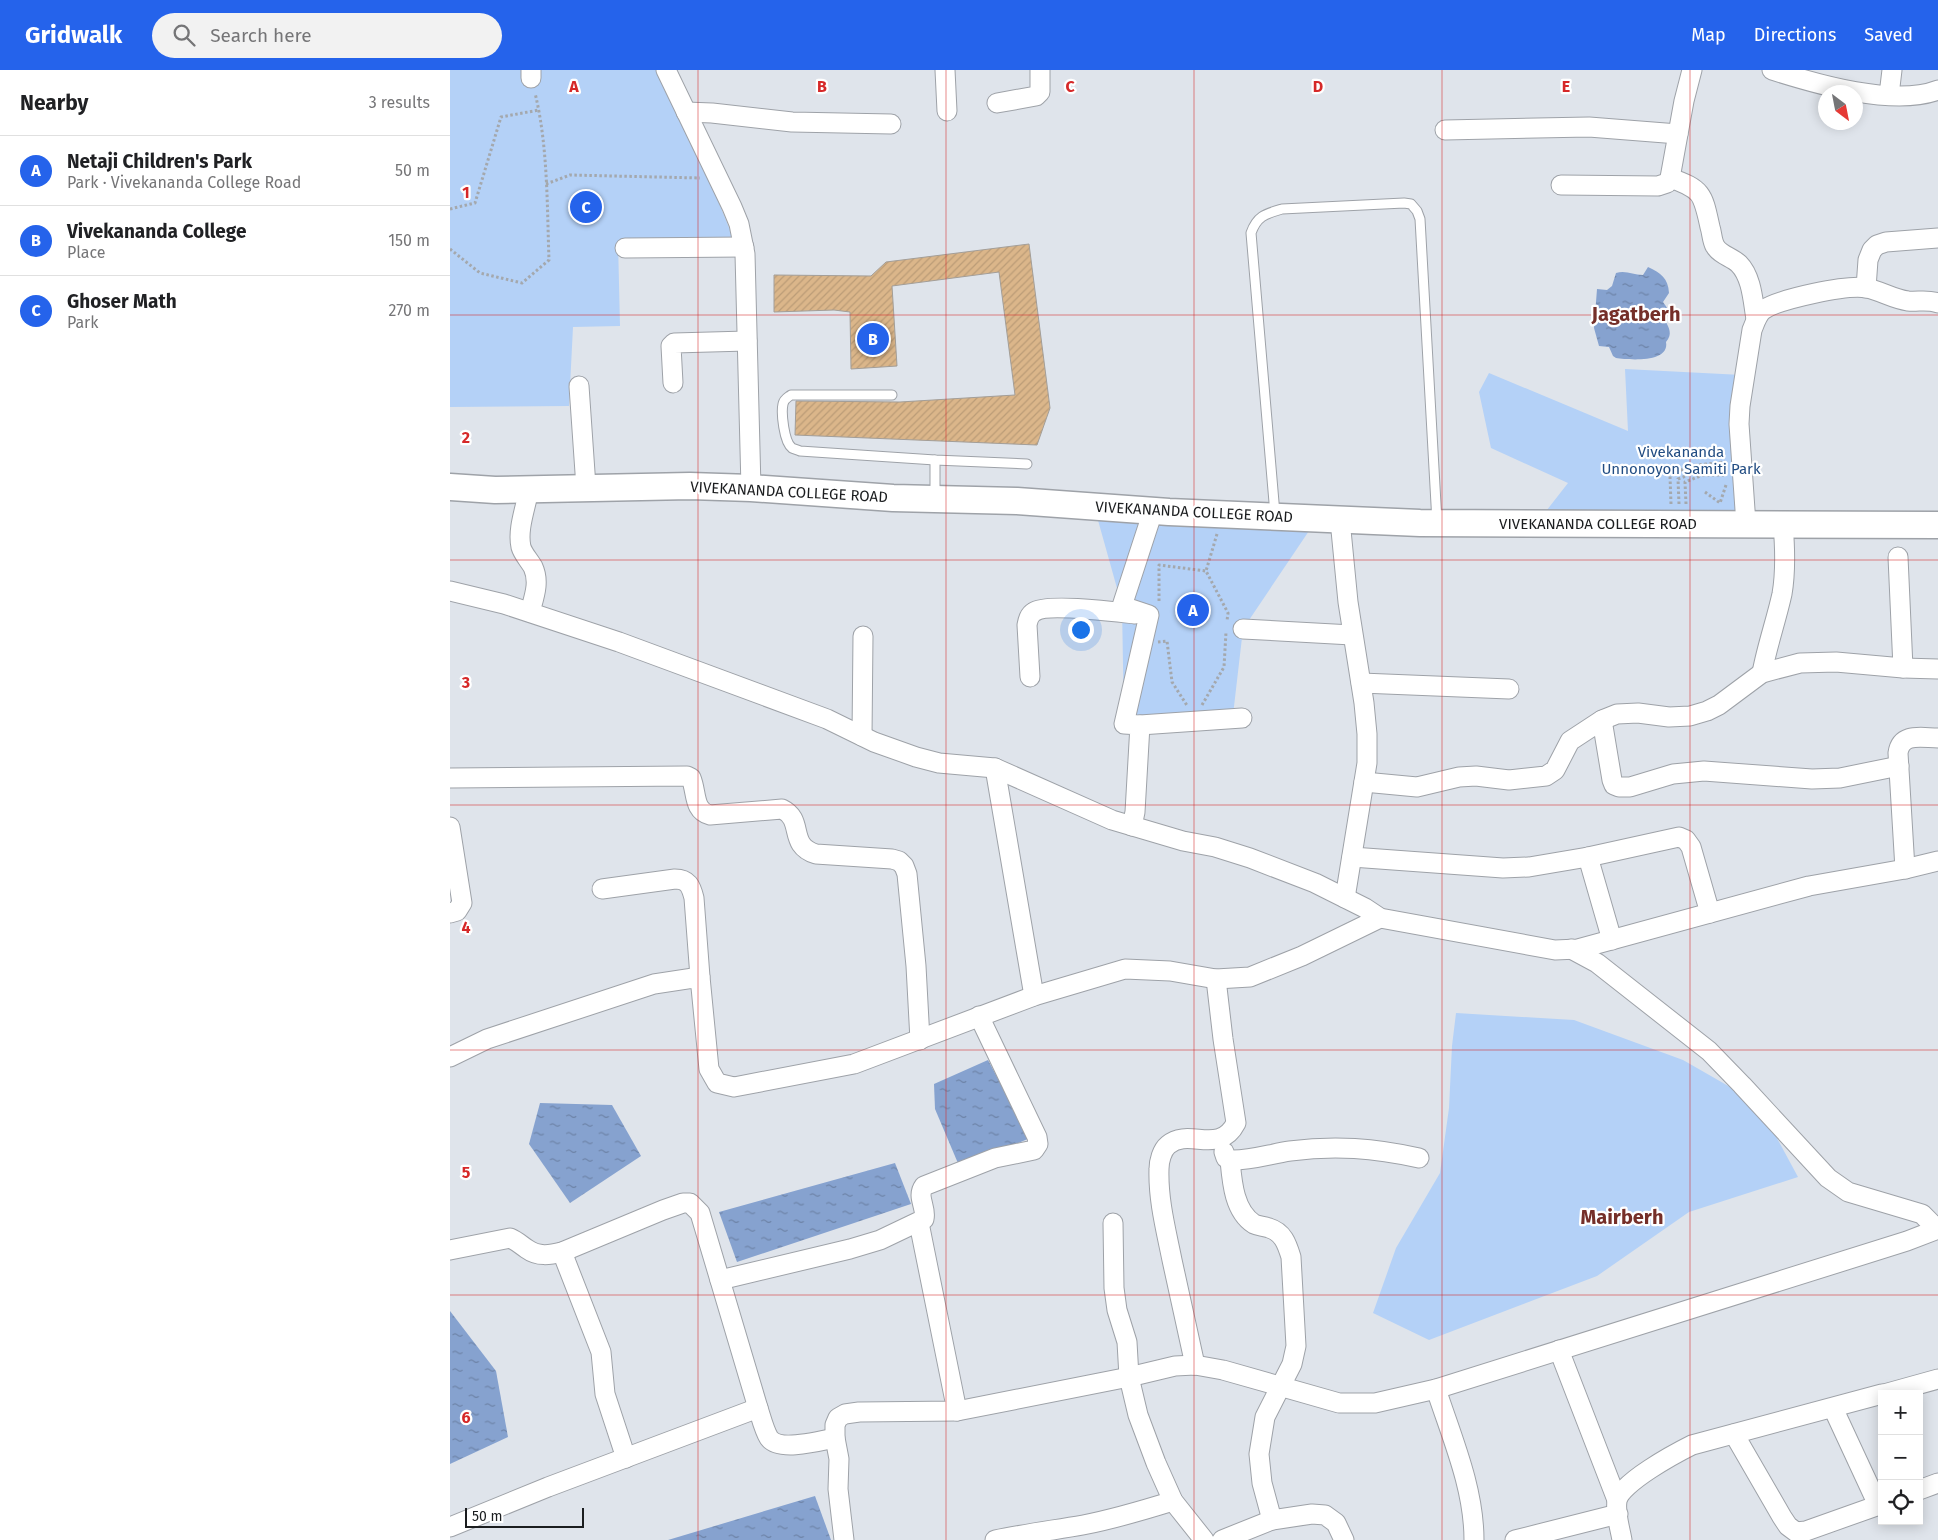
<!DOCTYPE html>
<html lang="en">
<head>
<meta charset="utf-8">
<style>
  body { margin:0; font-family:"Fira Sans",sans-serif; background:#f2f2f2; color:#202124 }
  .controls { position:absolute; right:15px; bottom:15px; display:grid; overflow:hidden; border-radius:0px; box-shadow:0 2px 12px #0003 }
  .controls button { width:45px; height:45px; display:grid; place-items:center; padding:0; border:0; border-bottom:1px solid #e0e0e0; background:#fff; color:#202124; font:25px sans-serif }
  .compass { position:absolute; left:1368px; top:15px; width:45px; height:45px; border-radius:50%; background:#fff; box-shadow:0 2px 12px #0003; rotate:148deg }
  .scale { position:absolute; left:15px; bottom:12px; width:119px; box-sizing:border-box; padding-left:5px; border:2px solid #1b1d1f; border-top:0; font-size:14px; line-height:18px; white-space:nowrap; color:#1b1d1f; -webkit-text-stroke:4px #fff; paint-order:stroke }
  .you { position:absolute; left:630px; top:559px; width:18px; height:18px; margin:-12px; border:4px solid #fff; border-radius:50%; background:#1a73e8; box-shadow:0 0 0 8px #1a73e833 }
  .badge { display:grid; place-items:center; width:32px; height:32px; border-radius:50%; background:#2563eb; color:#fff; font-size:16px; font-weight:700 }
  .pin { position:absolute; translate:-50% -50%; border:2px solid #fff; box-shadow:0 1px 5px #0006 }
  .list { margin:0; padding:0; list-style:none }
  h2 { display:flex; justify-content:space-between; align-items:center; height:65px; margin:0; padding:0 20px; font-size:21px }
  h2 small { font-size:16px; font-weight:400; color:#757577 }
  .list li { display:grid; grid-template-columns:32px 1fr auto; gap:15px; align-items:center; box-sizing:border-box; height:70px; padding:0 20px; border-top:1px solid #e0e0e0 }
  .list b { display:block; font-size:19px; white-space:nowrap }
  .list p { margin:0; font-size:16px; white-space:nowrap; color:#757577 }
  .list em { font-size:16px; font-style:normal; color:#757577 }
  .icon { flex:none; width:28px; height:28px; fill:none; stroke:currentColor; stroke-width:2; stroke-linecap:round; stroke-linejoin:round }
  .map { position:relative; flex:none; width:1488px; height:1470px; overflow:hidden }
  header { display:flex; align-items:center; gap:30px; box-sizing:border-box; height:70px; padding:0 25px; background:#2563eb; color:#fff }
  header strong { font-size:24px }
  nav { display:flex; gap:28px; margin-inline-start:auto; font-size:18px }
  .search { width:350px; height:45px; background:#f2f2f2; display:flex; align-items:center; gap:12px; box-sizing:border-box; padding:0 18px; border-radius:28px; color:#757577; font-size:19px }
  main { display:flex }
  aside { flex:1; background:#fff }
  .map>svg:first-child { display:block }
</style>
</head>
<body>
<header>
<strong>Gridwalk</strong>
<div class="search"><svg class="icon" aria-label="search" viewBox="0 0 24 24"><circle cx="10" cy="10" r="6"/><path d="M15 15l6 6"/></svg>Search here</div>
<nav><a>Map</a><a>Directions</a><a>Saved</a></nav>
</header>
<main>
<aside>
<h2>Nearby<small>3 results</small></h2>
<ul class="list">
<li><span class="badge">A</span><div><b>Netaji Children's Park</b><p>Park · Vivekananda College Road</p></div><em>50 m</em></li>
<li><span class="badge">B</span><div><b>Vivekananda College</b><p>Place</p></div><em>150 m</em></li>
<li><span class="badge">C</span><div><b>Ghoser Math</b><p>Park</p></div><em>270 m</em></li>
</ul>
</aside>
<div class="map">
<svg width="1488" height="1470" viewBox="0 0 1488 1470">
  <defs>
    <pattern id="water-ripples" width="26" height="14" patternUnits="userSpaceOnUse" patternTransform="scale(1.25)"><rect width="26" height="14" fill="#86a2cf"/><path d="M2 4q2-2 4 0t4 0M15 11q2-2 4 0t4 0" fill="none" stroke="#6d83a7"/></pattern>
    <pattern id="building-hatch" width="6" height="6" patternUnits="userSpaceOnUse" patternTransform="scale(1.25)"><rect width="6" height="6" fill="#dbb68a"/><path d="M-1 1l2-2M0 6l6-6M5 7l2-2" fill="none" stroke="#bb9c77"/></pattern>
  </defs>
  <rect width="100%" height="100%" fill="#dfe4eb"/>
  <g fill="#b4d1f7">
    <path d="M0,0H215L284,170L168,171L170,256L123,257L119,336L0,337Z"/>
    <path d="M1175,299L1292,305L1293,451L1086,454L1118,413L1041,378L1029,322L1039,303L1178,361Z"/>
    <path d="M644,436L867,449L793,559L783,645L674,654L672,536Z"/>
    <path d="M1006,943L1124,950L1233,990L1308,1033L1348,1107L1239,1142L1147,1206L979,1270L923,1243L946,1178L990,1103L999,1038L1002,976Z"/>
  </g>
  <g fill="url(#water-ripples)">
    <path d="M1198,197C1211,203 1218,208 1219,223L1213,232L1220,242L1215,250C1219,258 1223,264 1216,272C1220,293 1179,290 1166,288L1163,286L1159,277L1149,276L1144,258L1147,219L1157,220L1162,216L1166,203C1176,200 1183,205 1193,205Z"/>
    <path d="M538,990L580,1068L510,1098L485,1039L484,1014Z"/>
    <path d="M90,1033L162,1035L191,1086L120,1133L79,1074Z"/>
    <path d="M445,1093L461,1134L287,1192L269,1142Z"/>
    <path d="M0,1241L46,1301L58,1367L0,1394Z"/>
    <path d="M365,1426L381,1470H218Z"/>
  </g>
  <path fill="url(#building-hatch)" stroke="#a39e98" d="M579,174L600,338L587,375L345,365L346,331L450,332L565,325L549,202L442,216L447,296L401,299L400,242L384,240L324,242V205L421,206L436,192Z"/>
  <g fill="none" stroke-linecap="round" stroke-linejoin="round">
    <defs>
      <g id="lane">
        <path d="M442,325H341C337,328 334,329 333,334C331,343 334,372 342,378C344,379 348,380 350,381L485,390L577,394"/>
        <path d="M485,390V426"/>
        <path d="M825,444L801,163C807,146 815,144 832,139L954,133L961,134L967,141L970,149L987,452"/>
      </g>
      <g id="street">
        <path d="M216,0L282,137L289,154L295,184L301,418"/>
        <path d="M495,0L497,41"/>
        <path d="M1322,0C1366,14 1444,37 1488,20"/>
        <path d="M81,8V0"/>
        <path d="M1439,25L1442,0"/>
        <path d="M547,33L586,26L590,22V0"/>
        <path d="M236,42L262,43L342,52L441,54"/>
        <path d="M995,60L1139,57L1228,64"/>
        <path d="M1220,108C1253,119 1253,125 1260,157C1262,163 1262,171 1265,176C1270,185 1282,187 1289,194C1302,207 1303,232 1306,249"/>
        <path d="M1111,115L1208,116L1217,113L1220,108L1234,31L1242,0"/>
        <path d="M175,178L294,177"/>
        <path d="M1416,218L1418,190L1422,180L1427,175L1436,172L1488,168"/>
        <path d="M223,313L221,276L224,273L297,271"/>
        <path d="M129,316L136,417"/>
        <path d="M79,419C76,437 67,459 71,477C73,484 79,490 83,497C90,512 84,527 80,542"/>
        <path d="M890,450L898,532L914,633L917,664V693L895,828"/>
        <path d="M1296,454L1289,354L1290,336L1302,260C1305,253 1307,245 1313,240C1329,229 1398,214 1417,218C1431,221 1443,229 1458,231C1468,232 1478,229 1488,233"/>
        <path d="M1448,487L1453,598"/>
        <path d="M0,521L54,534L169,572L377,649L424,672L466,687L489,693L545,698L662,750L733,771L765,777L800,788L865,813L915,838L930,848L1105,880L1128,879L1359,816L1455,799L1488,791"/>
        <path d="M793,559L902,565"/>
        <path d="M1312,603C1317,576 1326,551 1332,524C1336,501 1335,477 1333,454"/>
        <path d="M580,607L577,555C578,550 579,545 584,542C596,533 667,542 685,544"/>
        <path d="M911,613L1059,619"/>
        <path d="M1152,650L1162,710L1164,715L1169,717H1180L1223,704L1254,701L1362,709L1390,708L1449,696"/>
        <path d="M690,655L792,648"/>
        <path d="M412,666L413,566"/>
        <path d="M545,698L584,926"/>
        <path d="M0,708L237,706L241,708C247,722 243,741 260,745L332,739C355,750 337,775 366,784L442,789L449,791L454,796L457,804L466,896L470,970"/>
        <path d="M914,712L967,717L1009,707L1026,706L1059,710L1096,706L1105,700L1120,671L1152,650L1167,644L1188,643L1219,647L1240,646L1257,641L1269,635L1312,603L1350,593L1386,592L1453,598L1488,599"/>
        <path d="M682,756L685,742L690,655L674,654L699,545L672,536L703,441"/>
        <path d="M0,757L12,833L7,841L0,843"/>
        <path d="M902,787L1053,798L1079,797L1138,787L1229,767L1236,770L1241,777L1260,843"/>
        <path d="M1138,787L1162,870"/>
        <path d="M1455,799L1448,683C1451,662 1472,668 1488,668"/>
        <path d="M152,819L225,809C238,809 241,816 244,828L250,907"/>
        <path d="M1121,879L1147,893L1259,981L1292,1015L1378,1108L1398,1122L1472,1144L1487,1159"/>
        <path d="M0,987L37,969L204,914L250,907L259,999L267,1013L284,1017L404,994L584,926L675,899L720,901L766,909L800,907L852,886L930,848"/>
        <path d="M774,1082L776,1088L780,1090C799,1091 820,1084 840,1081C885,1075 924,1078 969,1088"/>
        <path d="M780,1090C782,1112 784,1141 804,1154C808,1156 814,1156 819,1158C833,1162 837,1174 841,1187L846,1276L842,1294L815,1347L809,1384L812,1413L822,1450"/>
        <path d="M469,1153L507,1341"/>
        <path d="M663,1153L664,1218L667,1240L677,1272L679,1307L688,1345L706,1393L723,1431L754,1470"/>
        <path d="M0,1180L60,1168C67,1171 71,1175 77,1179C88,1187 100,1185 112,1182L213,1140L233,1133H240L250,1143L308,1338C311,1347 314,1360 319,1368C329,1382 370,1371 385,1368"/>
        <path d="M112,1182L151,1282L155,1324L176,1388"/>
        <path d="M270,1210L400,1179L430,1170L474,1149C477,1137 466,1127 474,1116L545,1088L584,1080L588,1074L587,1067L529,946"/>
        <path d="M1109,1280L1167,1430"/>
        <path d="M745,1295C737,1260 730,1225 722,1190C716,1160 708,1130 709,1099C709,1091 712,1080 718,1075C739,1057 769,1086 786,1053L773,969L766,909"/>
        <path d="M986,1319C1002,1368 1024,1418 1024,1470"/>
        <path d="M1434,1324L1488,1309"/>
        <path d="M1383,1338L1428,1435"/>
        <path d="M1284,1364L1332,1447L1338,1456L1346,1462L1356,1461L1432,1434"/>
        <path d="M1469,1420L1488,1413"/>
        <path d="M0,1457L98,1417L308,1338"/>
        <path d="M394,1470L388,1419L389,1389L385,1368V1355L388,1348L395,1344L409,1342L507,1341L679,1307L725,1296L745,1295L773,1300L889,1333H925L986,1319L1457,1171L1488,1159"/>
        <path d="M545,1470C574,1464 604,1460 633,1455C664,1449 694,1440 723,1431"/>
        <path d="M772,1470L822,1450L862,1444L875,1445L886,1453L894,1470"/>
        <path d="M1065,1470L1168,1444"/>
        <path d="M1172,1470C1170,1458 1165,1443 1167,1431C1170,1413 1226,1383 1242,1375L1432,1324"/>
      </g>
      <path id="secondary" d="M0,417L45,420L240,416L301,418L443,428L567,431L719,442L970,453L1488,455"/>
    </defs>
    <use href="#lane" stroke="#9ea2a8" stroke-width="11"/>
    <use href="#street" stroke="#9ea2a8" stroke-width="21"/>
    <use href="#secondary" stroke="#9ea2a8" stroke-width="29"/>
    <g stroke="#a4a8ad" stroke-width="3" stroke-dasharray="2.5 2.5" stroke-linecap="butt">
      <path d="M96,114L120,105L250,108"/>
      <path d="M0,139L25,133L51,47L89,40"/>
      <path d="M0,179L30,203L72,213L99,190C97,136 98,76 85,23"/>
      <path d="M1255,422L1270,433L1276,415"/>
      <path d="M1221,434L1220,406L1239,396L1275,392"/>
      <path d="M1229,434L1228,409L1249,401H1278"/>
      <path d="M1236,434L1235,412L1253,405H1276"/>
      <path d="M767,464L756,501L778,543L777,551"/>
      <path d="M709,531V495L756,501"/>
      <path d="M708,572L717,571L722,612L738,637"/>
      <path d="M752,635L774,597L776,562"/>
    </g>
    <use href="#lane" stroke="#fff" stroke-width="9"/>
    <use href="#street" stroke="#fff" stroke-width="19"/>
    <use href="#secondary" stroke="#fff" stroke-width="26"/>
  </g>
  <path fill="none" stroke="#d62828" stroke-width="1" stroke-opacity="0.55" d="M248,0V1470M496,0V1470M744,0V1470M992,0V1470M1240,0V1470M0,245H1488M0,490H1488M0,735H1488M0,980H1488M0,1225H1488"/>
  <g text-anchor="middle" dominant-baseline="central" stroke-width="4.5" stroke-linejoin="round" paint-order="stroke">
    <g font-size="15" fill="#224d83" stroke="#fff">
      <text x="1231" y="382">Vivekananda<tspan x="1231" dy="17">Unnonoyon Samiti Park</tspan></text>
    </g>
    <g font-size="15" fill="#1b1d1f" stroke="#fff">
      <text transform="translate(339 422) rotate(3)">VIVEKANANDA COLLEGE ROAD</text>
      <text transform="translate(744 442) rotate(3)">VIVEKANANDA COLLEGE ROAD</text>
      <text x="1148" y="454">VIVEKANANDA COLLEGE ROAD</text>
    </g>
    <g font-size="20" font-weight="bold" fill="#752f29" stroke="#fff">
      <text x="1186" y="244">Jagatberh</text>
      <text x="1172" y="1147">Mairberh</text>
    </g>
  </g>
  <g font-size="16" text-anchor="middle" font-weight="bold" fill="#d62828" stroke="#fff" stroke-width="4.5" stroke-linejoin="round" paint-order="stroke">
    <text x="124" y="22">A</text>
    <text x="372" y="22">B</text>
    <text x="620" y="22">C</text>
    <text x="868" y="22">D</text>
    <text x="1116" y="22">E</text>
    <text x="16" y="128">1</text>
    <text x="16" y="373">2</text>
    <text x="16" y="618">3</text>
    <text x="16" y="863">4</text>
    <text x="16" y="1108">5</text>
    <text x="16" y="1353">6</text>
  </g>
</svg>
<div class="controls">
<button>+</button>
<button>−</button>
<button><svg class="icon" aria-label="locate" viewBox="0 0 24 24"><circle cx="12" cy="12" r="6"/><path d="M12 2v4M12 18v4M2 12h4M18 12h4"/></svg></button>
</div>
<svg class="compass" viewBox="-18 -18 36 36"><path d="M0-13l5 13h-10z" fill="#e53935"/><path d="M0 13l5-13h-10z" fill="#757577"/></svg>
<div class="scale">50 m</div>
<div class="you"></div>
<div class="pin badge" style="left:743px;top:540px">A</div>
<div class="pin badge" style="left:423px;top:269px">B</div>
<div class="pin badge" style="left:136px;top:137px">C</div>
</div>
</main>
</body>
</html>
